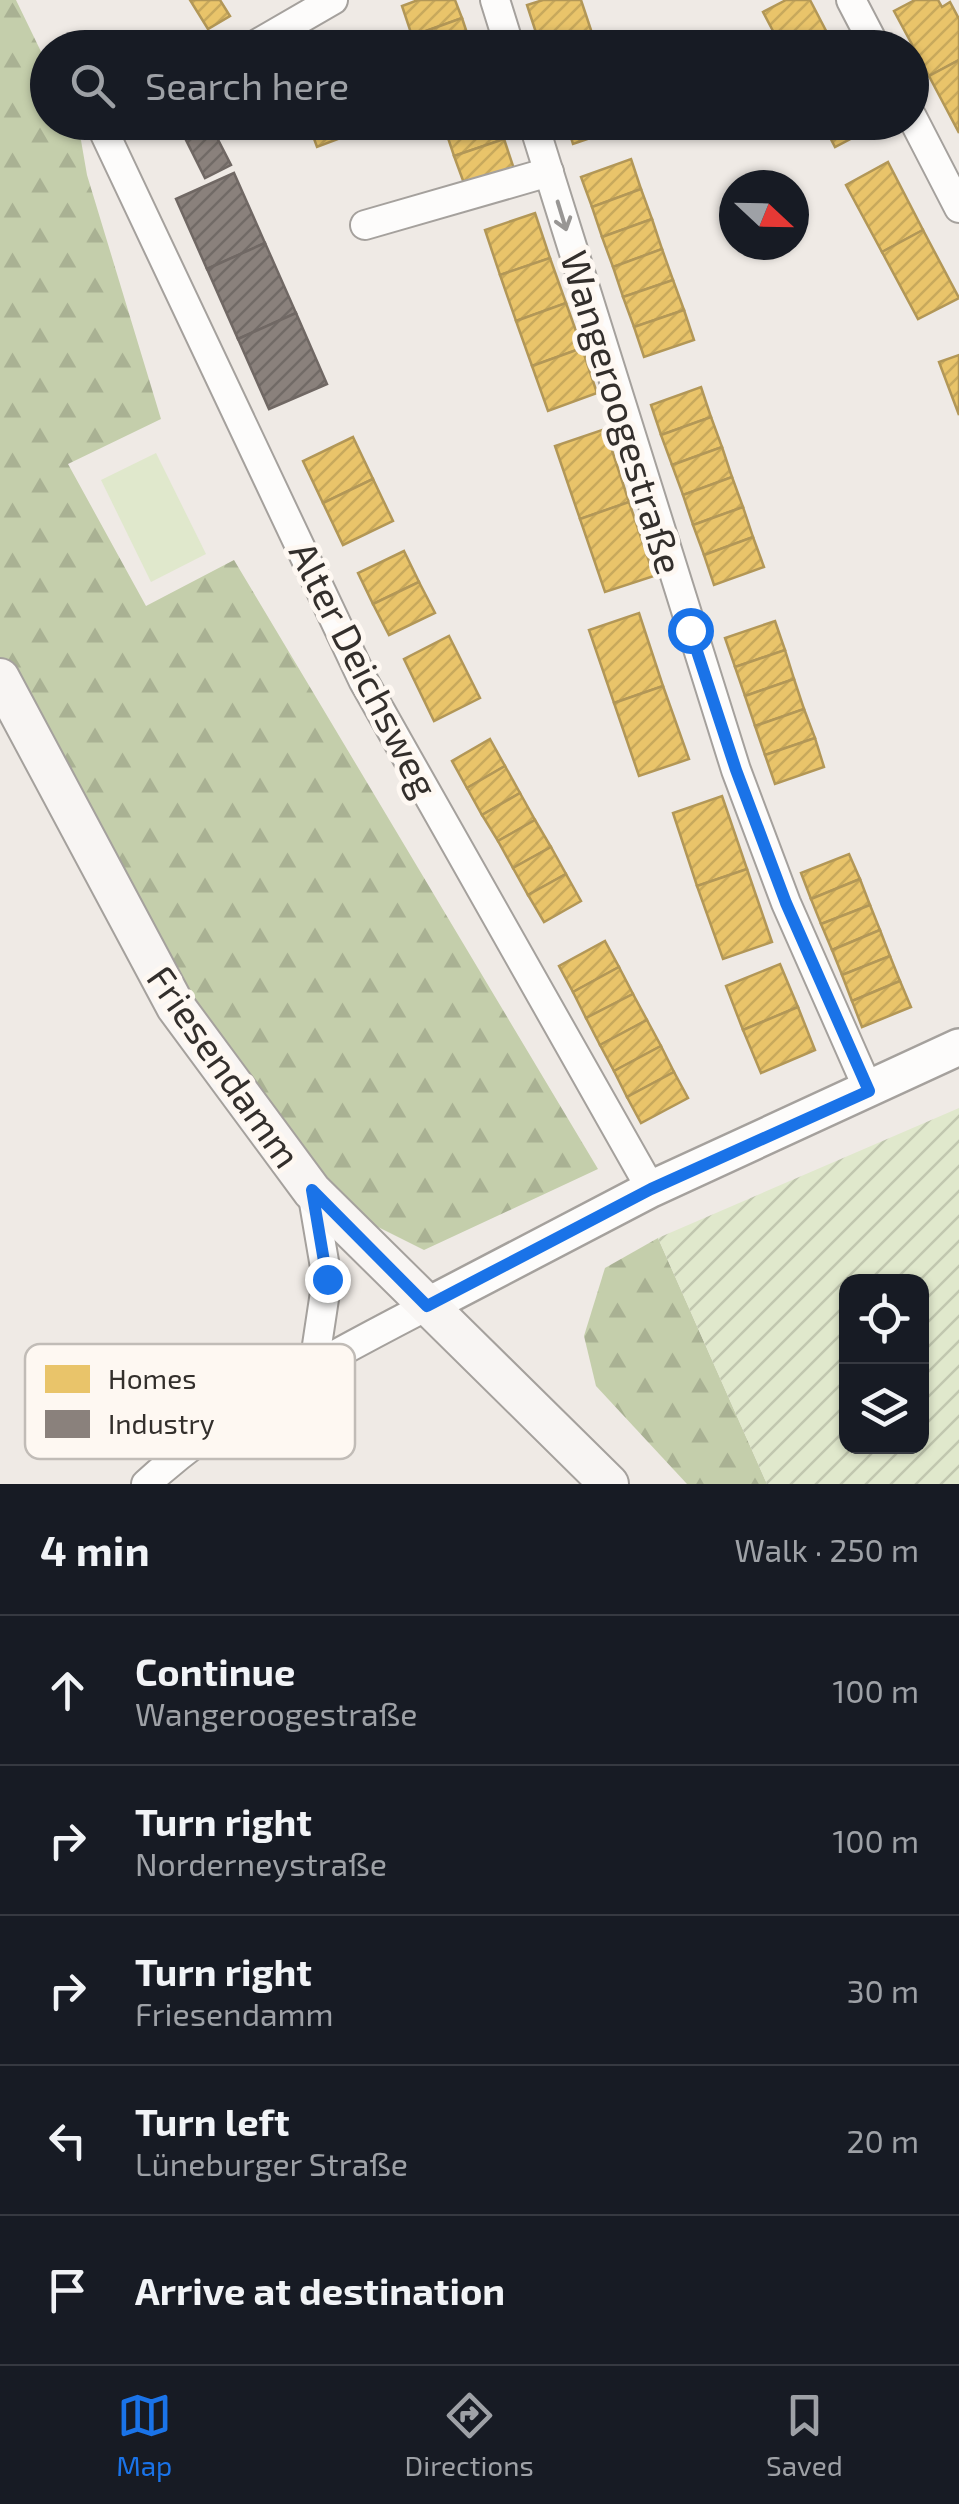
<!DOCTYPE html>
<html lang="en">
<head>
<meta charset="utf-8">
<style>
  body { margin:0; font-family:"Exo 2",sans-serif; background:#20242c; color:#f1f3f6 }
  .controls { position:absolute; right:30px; bottom:30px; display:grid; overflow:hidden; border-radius:20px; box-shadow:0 2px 8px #0004 }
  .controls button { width:90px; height:90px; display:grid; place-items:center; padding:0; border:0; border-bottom:2px solid #363941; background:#171b24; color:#f1f3f6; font:50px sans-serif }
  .compass { position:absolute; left:719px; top:170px; width:90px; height:90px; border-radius:50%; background:#171b24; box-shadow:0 2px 8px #0004; rotate:112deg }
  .stop { position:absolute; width:30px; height:30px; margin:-22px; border:8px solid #1a73e8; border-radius:50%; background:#fff }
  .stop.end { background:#1a73e8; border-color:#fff; box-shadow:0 2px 10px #0008 }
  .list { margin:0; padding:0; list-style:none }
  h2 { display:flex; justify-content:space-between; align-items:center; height:130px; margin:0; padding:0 40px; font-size:42px }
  h2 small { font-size:32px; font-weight:400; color:#9ea1a6 }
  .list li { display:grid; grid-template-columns:65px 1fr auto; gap:30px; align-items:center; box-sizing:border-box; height:150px; padding:0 40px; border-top:2px solid #363941 }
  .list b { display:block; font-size:38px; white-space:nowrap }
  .list p { margin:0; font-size:32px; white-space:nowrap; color:#9ea1a6 }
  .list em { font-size:32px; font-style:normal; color:#9ea1a6 }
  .icon { flex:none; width:55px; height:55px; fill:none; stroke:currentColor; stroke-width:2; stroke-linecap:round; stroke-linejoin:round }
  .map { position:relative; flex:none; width:959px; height:1484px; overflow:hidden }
  .search { position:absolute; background:#171b24; box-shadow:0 2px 8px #0004; left:30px; right:30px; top:30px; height:110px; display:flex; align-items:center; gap:25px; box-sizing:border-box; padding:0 35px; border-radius:55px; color:#9ea1a6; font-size:38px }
  .sheet { height:880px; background:#171b24 }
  nav { display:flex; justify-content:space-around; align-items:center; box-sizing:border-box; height:140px; border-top:2px solid #363941; background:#171b24; font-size:28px; color:#9ea1a6 }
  nav a { display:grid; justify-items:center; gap:5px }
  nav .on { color:#1a73e8 }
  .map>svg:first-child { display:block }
</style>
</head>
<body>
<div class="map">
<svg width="959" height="1484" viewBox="0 0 959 1484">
  <defs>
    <pattern id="forest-firs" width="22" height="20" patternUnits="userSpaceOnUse" patternTransform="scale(2.5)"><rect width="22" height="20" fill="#c4ceab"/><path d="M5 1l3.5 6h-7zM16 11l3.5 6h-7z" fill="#a9b193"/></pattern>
    <pattern id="garden-furrows" width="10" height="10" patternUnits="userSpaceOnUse" patternTransform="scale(2.5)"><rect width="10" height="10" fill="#e0e8cc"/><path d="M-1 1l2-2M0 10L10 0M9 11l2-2" fill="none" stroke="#c1c7af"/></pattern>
    <pattern id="homes-hatch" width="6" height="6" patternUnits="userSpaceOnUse" patternTransform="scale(2.5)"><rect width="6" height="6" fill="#e9c46a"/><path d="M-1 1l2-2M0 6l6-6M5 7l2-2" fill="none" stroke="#c8a95c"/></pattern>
    <pattern id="industry-hatch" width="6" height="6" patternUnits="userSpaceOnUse" patternTransform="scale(2.5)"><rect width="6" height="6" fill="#8a817c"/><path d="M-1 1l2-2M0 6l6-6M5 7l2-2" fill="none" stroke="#716a66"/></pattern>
  </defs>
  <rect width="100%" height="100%" fill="#efeae5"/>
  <g fill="url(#forest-firs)">
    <path d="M0,0H16L47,64L48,122L78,123L87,175L161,419L68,464L146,606L234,560L598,1169L424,1250L356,1216L180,1003L0,666Z"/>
    <path d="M658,1238L767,1484H687L596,1386L584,1336L605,1268Z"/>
  </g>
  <path fill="url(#garden-furrows)" fill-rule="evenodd" d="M959,1108V1484H767L658,1238ZM846,1282H922V1446H846Z"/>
  <path fill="#e0e8cc" d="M156,453L206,554L151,582L101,480Z"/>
  <g fill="url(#homes-hatch)" stroke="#b29757" stroke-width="2.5">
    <path d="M190,0H220L230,16L208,29Z"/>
    <path d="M418,0H455L462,18L412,36L402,6Z"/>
    <path d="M543,0H581L597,48H541L527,5Z"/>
    <path d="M786,0H810L835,48H782L763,12Z"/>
    <path d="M915,0H938L942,7L950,2L959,19V60L929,76L894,11Z"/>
    <path d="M462,18L472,48H416L412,36Z"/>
    <path d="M959,60V133L929,76Z"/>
    <path d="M308,122H365L367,128L317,147Z"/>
    <path d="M453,122H498L504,139L454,156L444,126Z"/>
    <path d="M566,122H622L623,127L573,144Z"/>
    <path d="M822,122H875L877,125L835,147Z"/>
    <path d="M504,139L514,169L465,186L454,156Z"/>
    <path d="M631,159L641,189L592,207L581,177Z"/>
    <path d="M888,162L923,230L882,252L846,185Z"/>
    <path d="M641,189L652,219L602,237L592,207Z"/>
    <path d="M535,213L550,258L500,275L485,230Z"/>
    <path d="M652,219L662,249L613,267L602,237Z"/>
    <path d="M923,230L959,298L918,319L882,252Z"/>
    <path d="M662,249L673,280L623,297L613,267Z"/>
    <path d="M550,258L566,303L516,321L500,275Z"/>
    <path d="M673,280L684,310L634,327L623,297Z"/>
    <path d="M566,303L582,348L532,366L516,321Z"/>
    <path d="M684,310L694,340L644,357L634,327Z"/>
    <path d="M582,348L597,393L548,411L532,366Z"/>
    <path d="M959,355V415L939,362Z"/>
    <path d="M701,387L711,417L661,435L651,405Z"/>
    <path d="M711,417L722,447L672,465L661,435Z"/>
    <path d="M605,429L629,502L580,519L555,446Z"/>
    <path d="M353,437L373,479L323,503L303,461Z"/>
    <path d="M722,447L732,477L683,495L672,465Z"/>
    <path d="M732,477L743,507L693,525L683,495Z"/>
    <path d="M373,479L393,521L343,545L323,503Z"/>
    <path d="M629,502L654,576L605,592L580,519Z"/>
    <path d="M743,507L753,537L704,555L693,525Z"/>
    <path d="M753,537L764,567L714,585L704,555Z"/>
    <path d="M404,551L419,582L373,604L358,573Z"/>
    <path d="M419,582L435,613L389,635L373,604Z"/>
    <path d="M639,613L663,686L614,703L589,630Z"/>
    <path d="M775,621L785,650L735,667L725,638Z"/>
    <path d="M449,636L480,698L434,721L404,659Z"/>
    <path d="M785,650L794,679L745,696L735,667Z"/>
    <path d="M794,679L804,709L755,726L745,696Z"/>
    <path d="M663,686L689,759L639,776L614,703Z"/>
    <path d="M804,709L815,738L765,755L755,726Z"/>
    <path d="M815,738L824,767L775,784L765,755Z"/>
    <path d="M490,739L505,766L467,788L452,761Z"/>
    <path d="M505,766L520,793L482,815L467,788Z"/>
    <path d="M520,793L535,820L498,841L482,815Z"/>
    <path d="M722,796L747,869L697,886L673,813Z"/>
    <path d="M535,820L551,847L513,868L498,841Z"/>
    <path d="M551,847L566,874L528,895L513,868Z"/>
    <path d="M849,854L860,879L811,899L801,873Z"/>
    <path d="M747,869L772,942L723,959L697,886Z"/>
    <path d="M566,874L581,901L544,922L528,895Z"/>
    <path d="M860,879L870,905L821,924L811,899Z"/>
    <path d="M870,905L880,930L832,950L821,924Z"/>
    <path d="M880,930L890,956L842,975L832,950Z"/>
    <path d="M605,941L619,967L573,992L559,966Z"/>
    <path d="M890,956L900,981L852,1001L842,975Z"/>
    <path d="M780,964L798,1007L743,1030L726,986Z"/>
    <path d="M619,967L633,994L586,1018L573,992Z"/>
    <path d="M900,981L911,1007L862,1027L852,1001Z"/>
    <path d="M633,994L647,1020L600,1045L586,1018Z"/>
    <path d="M798,1007L815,1050L761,1073L743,1030Z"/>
    <path d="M647,1020L661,1046L614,1071L600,1045Z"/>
    <path d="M661,1046L674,1072L627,1097L614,1071Z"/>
    <path d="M674,1072L688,1098L641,1123L627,1097Z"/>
  </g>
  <g fill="url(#industry-hatch)" stroke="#706864" stroke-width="2.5">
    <path d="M211,126L231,165L205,178L185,138Z"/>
    <path d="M234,173L265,243L207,269L176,199Z"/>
    <path d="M265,243L296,313L238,339L207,269Z"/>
    <path d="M296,313L327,384L269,409L238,339Z"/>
  </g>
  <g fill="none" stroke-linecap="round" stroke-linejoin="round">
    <defs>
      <g id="minor">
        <path d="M495,0L510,48"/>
        <path d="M851,0L876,48"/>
        <path d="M250,48L333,0"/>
        <path d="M912,117L959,208"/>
        <path d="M125,122L105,134L363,680L651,1189"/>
        <path d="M533,122L736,770L786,903L869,1091"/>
        <path d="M365,225L549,172"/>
        <path d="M312,1191L327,1279L314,1365"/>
        <path d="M146,1484C229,1408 329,1357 427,1306"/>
      </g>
      <path id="tertiary" d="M427,1306L651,1189L959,1047"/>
      <path id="secondary" d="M0,678L176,1007L312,1191L609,1484"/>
    </defs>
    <use href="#minor" stroke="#a5a19d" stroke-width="32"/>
    <use href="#tertiary" stroke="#a5a19d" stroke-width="40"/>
    <use href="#secondary" stroke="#a5a19d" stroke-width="42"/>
    <use href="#minor" stroke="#fdfcfb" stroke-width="28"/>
    <use href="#tertiary" stroke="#fdfcfb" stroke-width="35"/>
    <use href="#secondary" stroke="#f8f5f3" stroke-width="38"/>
  </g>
  <defs><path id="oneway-shaft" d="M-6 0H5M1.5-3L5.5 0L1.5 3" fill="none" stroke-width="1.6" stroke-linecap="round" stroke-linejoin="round" transform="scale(2.5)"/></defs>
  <use stroke="#989694" href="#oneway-shaft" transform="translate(562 216) rotate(73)"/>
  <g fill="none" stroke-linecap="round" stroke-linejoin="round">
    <path stroke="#1a73e8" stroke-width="12" d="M327,1279L312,1190L427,1306L651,1189L869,1091L786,903L736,770L690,630"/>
  </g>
  <g text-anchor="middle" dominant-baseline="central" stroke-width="10" stroke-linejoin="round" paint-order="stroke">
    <g font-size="38" fill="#332f2c" stroke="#fef8f2">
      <text transform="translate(623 412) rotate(73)">Wangeroogestraße</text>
      <text transform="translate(365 669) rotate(63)">Alter Deichsweg</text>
      <text transform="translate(225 1066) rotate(55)">Friesendamm</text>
    </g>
  </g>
  <rect x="25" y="1344" width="330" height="115" rx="15" fill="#fef8f2" stroke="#c1bcb7" stroke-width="2.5"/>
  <rect x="45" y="1365" width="45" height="28" fill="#e9c46a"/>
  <rect x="45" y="1410" width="45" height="28" fill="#8a817c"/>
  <g font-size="28" fill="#332f2c">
    <text x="108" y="1389">Homes</text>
    <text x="108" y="1434">Industry</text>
  </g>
</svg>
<div class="controls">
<button><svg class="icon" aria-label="locate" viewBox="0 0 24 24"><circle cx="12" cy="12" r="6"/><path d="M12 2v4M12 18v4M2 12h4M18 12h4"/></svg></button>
<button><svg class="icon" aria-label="layers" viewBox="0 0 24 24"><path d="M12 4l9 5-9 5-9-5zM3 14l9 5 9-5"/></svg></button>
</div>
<svg class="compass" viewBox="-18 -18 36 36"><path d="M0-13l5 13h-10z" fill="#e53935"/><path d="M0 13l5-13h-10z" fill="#9ea1a6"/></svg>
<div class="stop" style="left:690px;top:630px"></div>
<div class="stop end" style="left:327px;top:1279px"></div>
<div class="search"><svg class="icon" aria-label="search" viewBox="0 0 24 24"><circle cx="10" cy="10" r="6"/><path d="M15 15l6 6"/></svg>Search here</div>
</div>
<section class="sheet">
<h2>4 min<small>Walk · 250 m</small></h2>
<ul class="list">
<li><svg class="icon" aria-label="ahead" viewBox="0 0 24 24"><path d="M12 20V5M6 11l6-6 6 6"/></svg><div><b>Continue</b><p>Wangeroogestraße</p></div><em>100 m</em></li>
<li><svg class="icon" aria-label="right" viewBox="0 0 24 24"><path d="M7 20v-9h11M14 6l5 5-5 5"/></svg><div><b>Turn right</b><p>Norderneystraße</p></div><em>100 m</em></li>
<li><svg class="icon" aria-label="right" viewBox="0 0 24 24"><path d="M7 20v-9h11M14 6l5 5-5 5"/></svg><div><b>Turn right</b><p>Friesendamm</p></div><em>30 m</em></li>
<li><svg class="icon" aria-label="left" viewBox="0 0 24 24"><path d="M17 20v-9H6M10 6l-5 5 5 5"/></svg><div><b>Turn left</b><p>Lüneburger Straße</p></div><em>20 m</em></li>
<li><svg class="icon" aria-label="arrive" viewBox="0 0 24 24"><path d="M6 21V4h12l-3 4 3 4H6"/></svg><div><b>Arrive at destination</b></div></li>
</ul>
</section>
<nav>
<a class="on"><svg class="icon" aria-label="map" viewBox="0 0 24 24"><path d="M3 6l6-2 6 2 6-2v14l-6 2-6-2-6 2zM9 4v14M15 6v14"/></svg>Map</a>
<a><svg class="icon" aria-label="directions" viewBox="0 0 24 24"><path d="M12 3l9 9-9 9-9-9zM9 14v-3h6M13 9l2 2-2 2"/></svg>Directions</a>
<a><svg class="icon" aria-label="saved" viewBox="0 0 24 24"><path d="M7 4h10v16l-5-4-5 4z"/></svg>Saved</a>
</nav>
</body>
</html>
